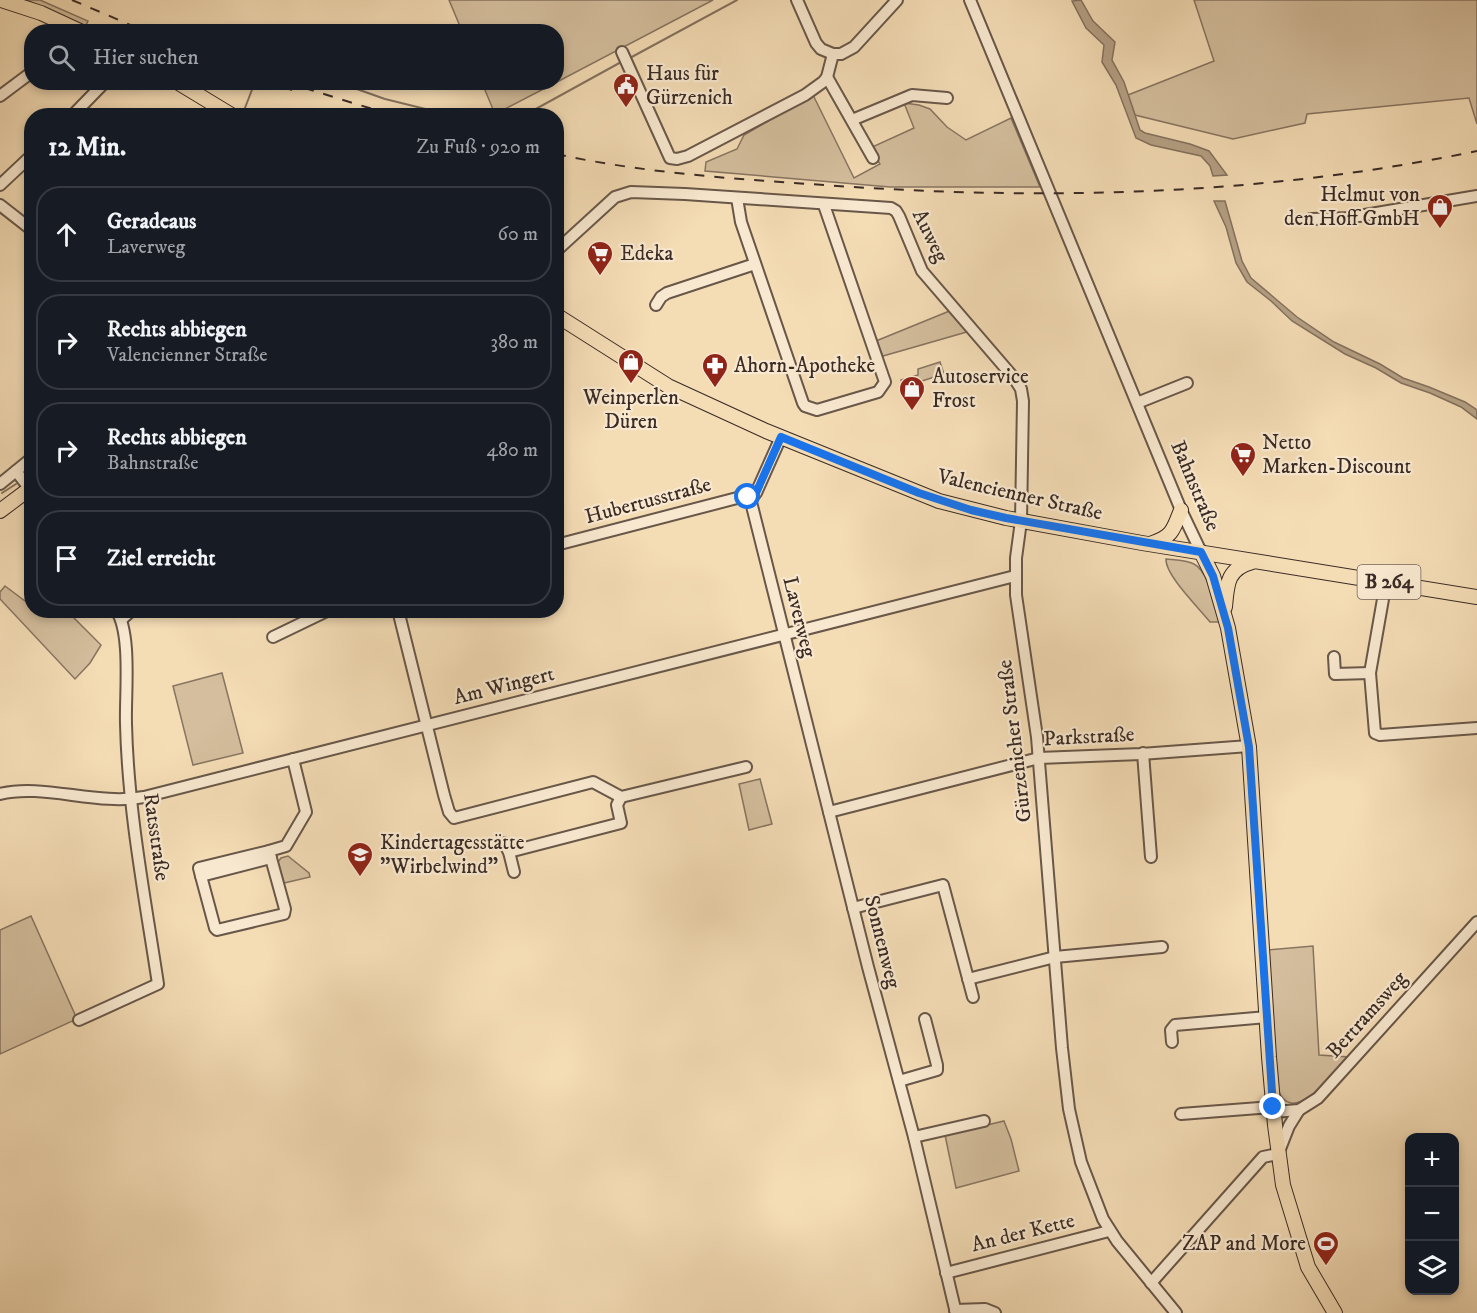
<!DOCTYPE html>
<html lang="de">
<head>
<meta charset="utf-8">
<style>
  body { margin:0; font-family:"IM FELL DW Pica",serif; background:#242831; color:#f1f3f6 }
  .controls { position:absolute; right:18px; bottom:18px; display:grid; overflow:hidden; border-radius:12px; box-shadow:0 3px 9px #0003 }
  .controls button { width:54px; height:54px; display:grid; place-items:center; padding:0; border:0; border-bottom:2px solid #363941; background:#171b24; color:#f1f3f6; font:30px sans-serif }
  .stop { position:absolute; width:18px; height:18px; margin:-14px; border:4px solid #1a73e8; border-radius:50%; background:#fff }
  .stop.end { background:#1a73e8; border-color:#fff; box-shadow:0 2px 6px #0008 }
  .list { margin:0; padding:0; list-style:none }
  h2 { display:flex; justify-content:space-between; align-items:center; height:78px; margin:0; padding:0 24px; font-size:26px }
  h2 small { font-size:20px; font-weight:400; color:#9ea1a6 }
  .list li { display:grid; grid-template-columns:39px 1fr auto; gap:18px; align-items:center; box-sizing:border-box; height:96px; margin:0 12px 12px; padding:0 12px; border:2px solid #363941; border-radius:24px }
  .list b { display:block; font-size:22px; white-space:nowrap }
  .list p { margin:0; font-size:20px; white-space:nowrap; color:#9ea1a6 }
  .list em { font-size:20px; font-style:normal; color:#9ea1a6 }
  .icon { flex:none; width:33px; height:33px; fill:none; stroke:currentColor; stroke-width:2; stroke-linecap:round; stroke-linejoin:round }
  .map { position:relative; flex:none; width:1477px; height:1313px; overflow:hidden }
  .search { position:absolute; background:#171b24; box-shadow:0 3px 9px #0003; left:24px; top:24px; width:540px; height:66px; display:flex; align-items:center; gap:15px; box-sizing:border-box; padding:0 21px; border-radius:24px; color:#9ea1a6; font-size:22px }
  .panel { position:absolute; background:#171b24; box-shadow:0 3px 9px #0003; left:24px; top:108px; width:540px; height:510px; border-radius:24px }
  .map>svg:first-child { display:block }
</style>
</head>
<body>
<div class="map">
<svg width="1477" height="1313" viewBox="0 0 1477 1313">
  <rect width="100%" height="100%" fill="#f4dcb5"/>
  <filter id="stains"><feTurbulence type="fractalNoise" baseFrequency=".00333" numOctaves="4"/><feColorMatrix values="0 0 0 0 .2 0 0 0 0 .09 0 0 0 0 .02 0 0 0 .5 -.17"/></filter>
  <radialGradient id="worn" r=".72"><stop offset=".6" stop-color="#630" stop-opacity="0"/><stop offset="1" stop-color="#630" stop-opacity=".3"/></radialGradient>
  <g fill="#d4be9d" stroke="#877461" stroke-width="1.5">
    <path d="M26,0H40L88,21L85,27Z"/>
    <path d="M449,0H713L557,82L556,32L462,31Z"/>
    <path d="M1194,0H1477V124L1469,98L1307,114L1305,123L1233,139L1135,115L1128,95L1214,61Z"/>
    <path d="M482,83H555L495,114Z"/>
    <path d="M813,95L854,178L880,164L870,148L914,128L904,103L919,105L930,109L947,127L966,140L1011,118L1040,187H890L705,171L706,162L737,149L744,135Z"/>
    <path d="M952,310L970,331L883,356L876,341Z"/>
    <path d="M940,362L944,374L903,387L901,380L918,375V369Z"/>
    <path d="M1166,559C1175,560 1186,560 1194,564C1207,570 1216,605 1221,619L1220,622H1210C1199,608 1165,575 1166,559Z"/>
    <path d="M5,586L25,601L31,594L32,610L64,611L69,616L71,615L101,645L90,663L75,679L0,599V592Z"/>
    <path d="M222,673L243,753L193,765L173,686Z"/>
    <path d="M760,779L772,824L749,830L739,784Z"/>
    <path d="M288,856L309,873L310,877L284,883L278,862L281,858Z"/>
    <path d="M31,916L77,1019L0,1054V930Z"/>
    <path d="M1313,946L1319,1055L1349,1057C1337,1070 1291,1130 1278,1089L1267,950Z"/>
    <path d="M1004,1121L1011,1139L1019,1171L956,1188L945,1135Z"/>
  </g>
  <g fill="#b5a084" stroke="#84715e" stroke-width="1.5">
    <path d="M1081,0L1093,21L1115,42L1112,60L1124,82L1140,130L1145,133L1190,144L1209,151L1227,175L1213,176L1210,166L1201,156L1151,145L1136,138L1116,85L1102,62L1104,45L1086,28L1072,1Z"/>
    <path d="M1214,201H1225L1242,261L1251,278L1297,317L1334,342L1380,364L1403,378L1429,387L1465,402L1477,410V419L1461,407L1430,393L1401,383L1376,368L1345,354L1292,321L1271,301L1247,282L1236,263L1226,227Z"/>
  </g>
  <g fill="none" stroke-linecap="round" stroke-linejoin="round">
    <g stroke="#84715e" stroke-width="2">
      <path d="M628,59L737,0"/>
      <path d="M337,82L385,99L454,116"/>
      <path d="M243,113L255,82"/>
      <path d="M523,116L623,61"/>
      <path d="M26,475L32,470"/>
      <path d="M2,493L16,484"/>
    </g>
    <defs>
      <g id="minor">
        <path d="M797,0L816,43L821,49L833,54"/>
        <path d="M970,0L1181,510L1201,552"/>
        <path d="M622,52L670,158L677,159L688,156L805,95L823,82L827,77L833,54H841L854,47L897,0"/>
        <path d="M827,77L873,158"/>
        <path d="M0,96L32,72"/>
        <path d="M72,116L105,82"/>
        <path d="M852,120L912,95L947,98"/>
        <path d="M0,185L32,155"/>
        <path d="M737,198L741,222L803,403L805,406L817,410L878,392L885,382L824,205"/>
        <path d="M0,205L32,230"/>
        <path d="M1311,219L1347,218L1477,196"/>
        <path d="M556,251L615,197L631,192L685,194L891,208L896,211L899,216L922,271L1014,378L1021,389L1023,401L1021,521L1016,558V595L1037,737L1062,1048L1069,1109L1081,1162L1103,1219L1117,1241L1176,1313"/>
        <path d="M656,305L661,297L667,293L755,264"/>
        <path d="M1137,403L1187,383"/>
        <path d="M781,437L756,493L750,498L868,967L914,1137L956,1313"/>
        <path d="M16,471L32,492"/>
        <path d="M0,484L32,458"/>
        <path d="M556,545L741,497L750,498"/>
        <path d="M1386,582L1370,673L1375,733L1380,735L1477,728"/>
        <path d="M398,610L444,795L449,812L454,818L593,782L621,797L746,767"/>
        <path d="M122,619L132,610"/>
        <path d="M273,637L329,610"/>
        <path d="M1334,657L1335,674L1370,673"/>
        <path d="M1143,753L1151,857"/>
        <path d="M0,794C43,783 97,806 144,797L1015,576"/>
        <path d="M829,812L1039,758L1141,754L1249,746"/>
        <path d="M504,843L509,852L514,872"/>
        <path d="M269,851L199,868L201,876L271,858"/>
        <path d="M509,852L621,823L617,805L621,797"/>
        <path d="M201,876L215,928L217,930L284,914L285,909L269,851L286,846L306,812L293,759"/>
        <path d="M853,908L943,885L973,997"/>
        <path d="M968,979L1055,957L1162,947"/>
        <path d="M79,1020L158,984C145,898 128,811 126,724C125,695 132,633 116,610"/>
        <path d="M1172,1042L1171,1030L1175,1025L1267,1017"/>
        <path d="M899,1081L937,1070V1065L925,1019"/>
        <path d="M1273,1112L1299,1110L1318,1098L1477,922"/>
        <path d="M1181,1114L1273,1107"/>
        <path d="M914,1137L984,1121"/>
        <path d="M946,1273L1109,1231"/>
        <path d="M1151,1283L1263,1157L1278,1154L1289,1126L1299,1110"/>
        <path d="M955,1310L985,1309L995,1313"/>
      </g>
      <g id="major">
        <path d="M1,0L41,13L82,32"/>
        <path d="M177,82L233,116"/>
        <path d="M556,315L668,386L766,431L939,501L1006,518L1142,543L1477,597"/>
        <path d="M0,511L32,487"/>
        <path d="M1150,544C1172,537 1173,531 1181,510"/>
        <path d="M1201,552L1213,576L1228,628L1249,747L1269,1057L1275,1125L1283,1185L1308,1267L1335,1313"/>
        <path d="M1225,607C1227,584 1227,569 1252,562"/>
      </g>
    </defs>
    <use href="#minor" stroke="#685749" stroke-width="14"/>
    <use href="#major" stroke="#3a2b25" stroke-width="16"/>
    <use href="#minor" stroke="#f8e8cf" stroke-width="10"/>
    <use href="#major" stroke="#f4dcb5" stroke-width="14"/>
    <g stroke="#3a2b25" stroke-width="2" stroke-dasharray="10 10" stroke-linecap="butt">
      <path d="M72,0L147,32"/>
      <path d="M270,82L292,90"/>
      <path d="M285,82L395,116"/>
      <path d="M556,154C644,173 735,179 824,185C1043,201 1261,196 1477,151"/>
    </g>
  </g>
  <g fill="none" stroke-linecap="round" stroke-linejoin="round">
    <path stroke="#1a73e8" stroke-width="8" d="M748,497L750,498L756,493L781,437L919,493L971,510L1006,518L1201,552L1213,576L1228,628L1249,747L1273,1107"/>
  </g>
  <defs>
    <symbol id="civic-pin" viewBox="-11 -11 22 30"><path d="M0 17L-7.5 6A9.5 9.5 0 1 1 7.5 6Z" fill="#8f2418" stroke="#f8e8cf"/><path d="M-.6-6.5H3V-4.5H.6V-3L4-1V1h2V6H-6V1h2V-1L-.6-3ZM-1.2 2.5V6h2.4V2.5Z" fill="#fff"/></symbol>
    <symbol id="shop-pin" viewBox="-11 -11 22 30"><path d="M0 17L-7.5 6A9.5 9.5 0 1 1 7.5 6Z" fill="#8f2418" stroke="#f8e8cf"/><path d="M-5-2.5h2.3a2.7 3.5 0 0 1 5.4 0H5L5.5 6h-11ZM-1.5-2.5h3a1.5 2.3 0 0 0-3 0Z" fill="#fff"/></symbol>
    <symbol id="supermarket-pin" viewBox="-11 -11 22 30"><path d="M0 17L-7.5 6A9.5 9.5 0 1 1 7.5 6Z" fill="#8f2418" stroke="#f8e8cf"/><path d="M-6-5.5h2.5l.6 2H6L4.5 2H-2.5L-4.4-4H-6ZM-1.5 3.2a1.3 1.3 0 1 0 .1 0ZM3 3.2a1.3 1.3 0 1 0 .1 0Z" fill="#fff"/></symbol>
    <symbol id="pharmacy-pin" viewBox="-11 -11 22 30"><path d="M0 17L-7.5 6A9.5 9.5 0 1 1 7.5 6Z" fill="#8f2418" stroke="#f8e8cf"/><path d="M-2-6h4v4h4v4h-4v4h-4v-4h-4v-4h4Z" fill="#fff"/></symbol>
    <symbol id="school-pin" viewBox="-11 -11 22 30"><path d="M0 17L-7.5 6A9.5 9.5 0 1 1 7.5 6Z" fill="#8f2418" stroke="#f8e8cf"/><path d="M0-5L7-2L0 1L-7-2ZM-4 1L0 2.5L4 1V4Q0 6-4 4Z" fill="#fff"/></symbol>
    <symbol id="stadium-pin" viewBox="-11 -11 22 30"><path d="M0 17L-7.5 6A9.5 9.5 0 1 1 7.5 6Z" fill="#8f2418" stroke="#f8e8cf"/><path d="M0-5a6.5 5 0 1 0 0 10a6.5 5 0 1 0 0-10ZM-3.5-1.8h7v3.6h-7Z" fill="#fff"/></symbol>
  </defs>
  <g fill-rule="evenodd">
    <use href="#civic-pin" x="611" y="71" width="30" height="40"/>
    <use href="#shop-pin" x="1425" y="192" width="30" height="40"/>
    <use href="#supermarket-pin" x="585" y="239" width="30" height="40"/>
    <use href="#shop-pin" x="616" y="347" width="30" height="40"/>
    <use href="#pharmacy-pin" x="700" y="351" width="30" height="40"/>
    <use href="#shop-pin" x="897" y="374" width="30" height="40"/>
    <use href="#supermarket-pin" x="1228" y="440" width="30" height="40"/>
    <use href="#school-pin" x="345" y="840" width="30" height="40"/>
    <use href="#stadium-pin" x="1311" y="1229" width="30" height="40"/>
  </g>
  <g text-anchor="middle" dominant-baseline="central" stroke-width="4.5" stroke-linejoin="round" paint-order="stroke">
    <rect fill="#f8e8cf" stroke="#736458" stroke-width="1.5" x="1357.5" y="565" width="63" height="34" rx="4.5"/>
    <g font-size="20" font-weight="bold" fill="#3a2b25">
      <text x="1389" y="582">B 264</text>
    </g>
    <g font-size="21" fill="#3a2b25" stroke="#f8e8cf" text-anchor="start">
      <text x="646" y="74">Haus für<tspan x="646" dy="24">Gürzenich</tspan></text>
      <text x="1420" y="195" text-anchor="end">Helmut von<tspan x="1420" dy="24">den Hoff GmbH</tspan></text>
      <text x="620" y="254">Edeka</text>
      <text x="734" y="366">Ahorn-Apotheke</text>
      <text x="932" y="377">Autoservice<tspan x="932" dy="24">Frost</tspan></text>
      <text x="631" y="398" text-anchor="middle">Weinperlen<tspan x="631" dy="24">Düren</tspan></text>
      <text x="1262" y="443">Netto<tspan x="1262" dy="24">Marken-Discount</tspan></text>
      <text x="380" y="843">Kindertagesstätte<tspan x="380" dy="24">"Wirbelwind"</tspan></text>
      <text x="1306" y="1244" text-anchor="end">ZAP and More</text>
    </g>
    <g font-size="21" fill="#3a2b25" stroke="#f8e8cf">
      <text transform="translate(930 236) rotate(64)">Auweg</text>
      <text transform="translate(1195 486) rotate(67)">Bahnstraße</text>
      <text transform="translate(1020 495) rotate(13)">Valencienner Straße</text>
      <text transform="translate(648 501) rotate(-15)">Hubertusstraße</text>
      <text transform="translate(799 617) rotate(76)">Laverweg</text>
      <text transform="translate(504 686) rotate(-14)">Am Wingert</text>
      <text transform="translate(1089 737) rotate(-3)">Parkstraße</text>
      <text transform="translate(1015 741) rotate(-97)">Gürzenicher Straße</text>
      <text transform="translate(156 837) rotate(82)">Ratsstraße</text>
      <text transform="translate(882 942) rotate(76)">Sonnenweg</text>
      <text transform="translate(1367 1015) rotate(-48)">Bertramsweg</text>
      <text transform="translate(1023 1233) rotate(-14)">An der Kette</text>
    </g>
  </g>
  <rect width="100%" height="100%" filter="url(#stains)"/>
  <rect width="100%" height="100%" fill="url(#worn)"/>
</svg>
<div class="controls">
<button>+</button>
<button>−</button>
<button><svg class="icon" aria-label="layers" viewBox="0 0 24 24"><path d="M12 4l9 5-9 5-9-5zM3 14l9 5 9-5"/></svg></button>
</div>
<div class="stop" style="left:748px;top:497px"></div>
<div class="stop end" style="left:1273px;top:1107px"></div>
<div class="search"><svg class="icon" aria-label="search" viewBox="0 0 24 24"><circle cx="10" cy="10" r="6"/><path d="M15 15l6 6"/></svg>Hier suchen</div>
<section class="panel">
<h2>12 Min.<small>Zu Fuß · 920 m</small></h2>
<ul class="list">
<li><svg class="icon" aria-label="ahead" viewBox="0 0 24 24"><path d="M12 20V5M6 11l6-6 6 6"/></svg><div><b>Geradeaus</b><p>Laverweg</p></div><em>60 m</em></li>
<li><svg class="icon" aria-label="right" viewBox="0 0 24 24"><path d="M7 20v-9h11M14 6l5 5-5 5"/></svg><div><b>Rechts abbiegen</b><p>Valencienner Straße</p></div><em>380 m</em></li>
<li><svg class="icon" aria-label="right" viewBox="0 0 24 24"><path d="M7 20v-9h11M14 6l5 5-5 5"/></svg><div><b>Rechts abbiegen</b><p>Bahnstraße</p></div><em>480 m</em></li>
<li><svg class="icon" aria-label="arrive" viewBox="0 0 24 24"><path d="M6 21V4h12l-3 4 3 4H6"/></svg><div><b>Ziel erreicht</b></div></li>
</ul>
</section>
</div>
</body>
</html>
